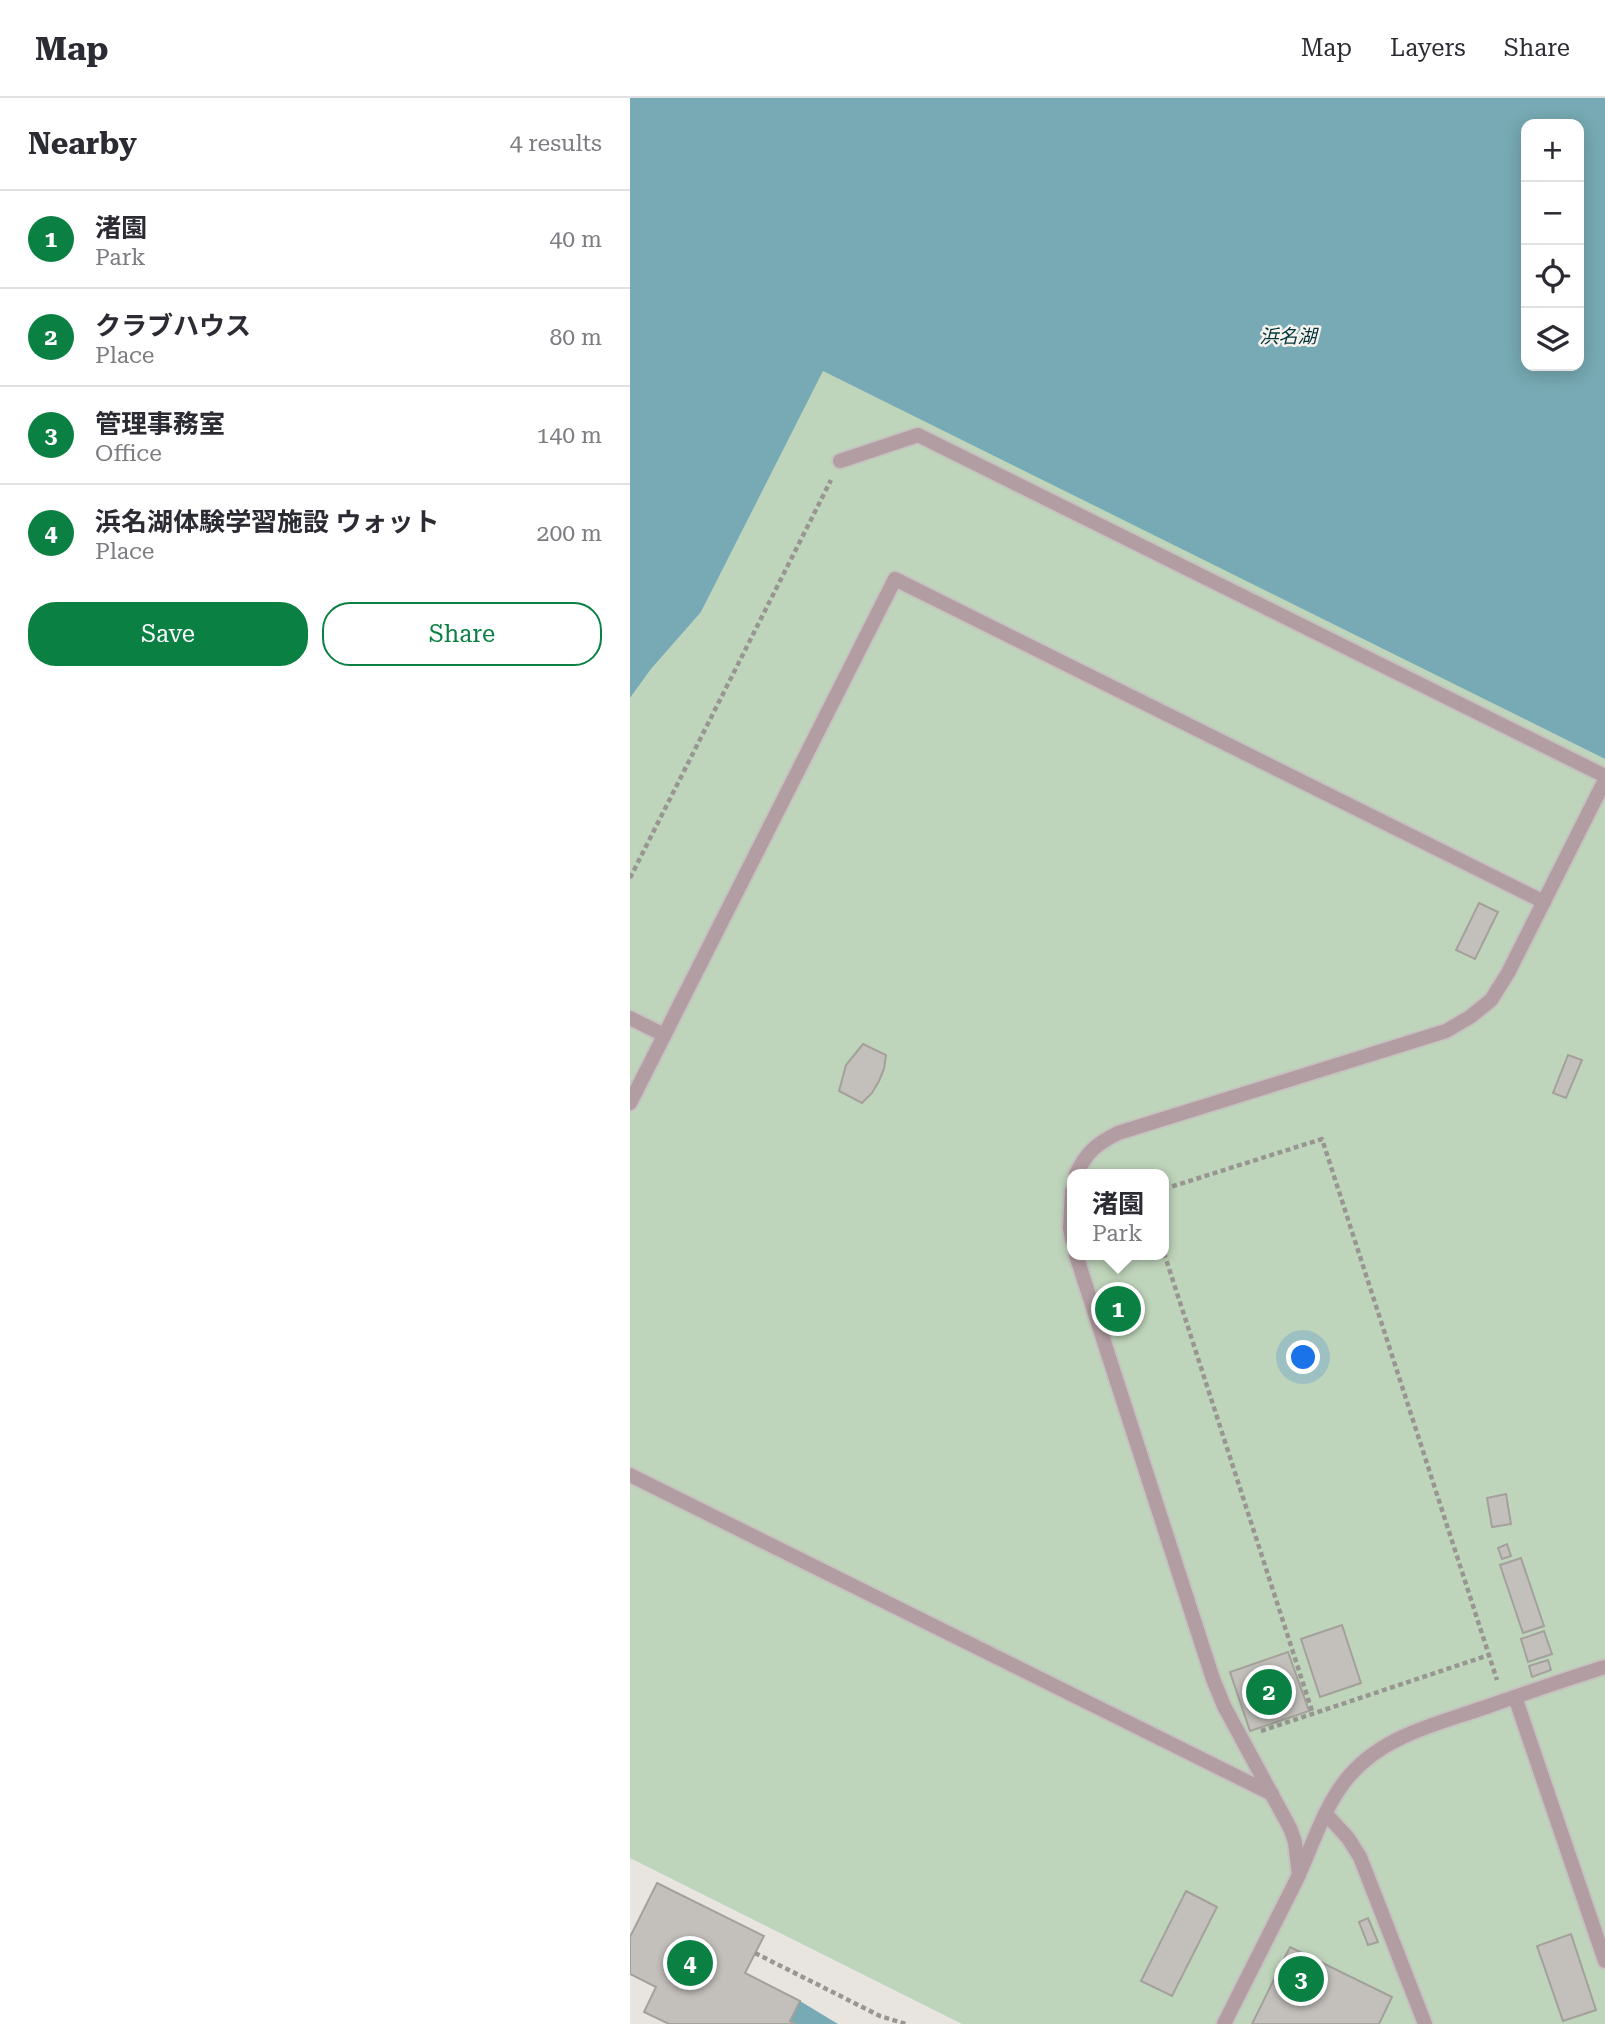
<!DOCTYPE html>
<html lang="en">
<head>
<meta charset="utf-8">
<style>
  body { margin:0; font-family:"Roboto Serif","Noto Sans JP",serif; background:#f2f2f3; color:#2b2b33 }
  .controls { position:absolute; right:21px; top:21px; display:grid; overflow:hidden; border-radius:14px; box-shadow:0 4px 18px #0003 }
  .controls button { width:63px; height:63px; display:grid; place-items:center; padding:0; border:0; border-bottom:2px solid #e1e1e2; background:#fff; color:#2b2b33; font:35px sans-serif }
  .you { position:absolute; left:674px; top:1260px; width:24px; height:24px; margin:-18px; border:5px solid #fff; border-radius:50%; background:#1a73e8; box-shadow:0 0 0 10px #1a73e833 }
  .badge { display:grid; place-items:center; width:46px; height:46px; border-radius:50%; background:#0b8043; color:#fff; font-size:23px; font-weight:700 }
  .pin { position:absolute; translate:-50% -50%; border:4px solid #fff; box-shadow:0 2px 7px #0006 }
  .popup { position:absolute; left:437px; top:1071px; width:102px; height:91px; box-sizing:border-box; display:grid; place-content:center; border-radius:14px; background:#fff; filter:drop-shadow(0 2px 5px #0005); font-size:23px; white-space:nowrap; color:#7c7c81 }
  .popup b { font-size:26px; color:#2b2b33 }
  .popup::after { content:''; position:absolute; left:50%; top:100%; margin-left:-14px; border:14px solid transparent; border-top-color:#fff }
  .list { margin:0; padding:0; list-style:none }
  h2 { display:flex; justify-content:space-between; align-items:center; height:91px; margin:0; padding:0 28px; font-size:30px }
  h2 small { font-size:23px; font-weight:400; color:#7c7c81 }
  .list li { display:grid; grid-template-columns:46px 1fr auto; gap:21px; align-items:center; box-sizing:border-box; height:98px; padding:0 28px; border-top:2px solid #e1e1e2 }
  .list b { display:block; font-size:26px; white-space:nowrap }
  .list p { margin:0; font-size:23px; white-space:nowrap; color:#7c7c81 }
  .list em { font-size:23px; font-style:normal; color:#7c7c81 }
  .actions { display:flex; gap:14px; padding:21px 28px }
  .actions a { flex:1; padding:16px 0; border:2px solid #0b8043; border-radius:28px; text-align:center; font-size:24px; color:#0b8043 }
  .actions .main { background:#0b8043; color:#fff }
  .icon { flex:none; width:38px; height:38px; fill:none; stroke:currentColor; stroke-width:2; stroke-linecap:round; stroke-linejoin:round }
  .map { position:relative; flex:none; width:975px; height:1926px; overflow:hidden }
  header { display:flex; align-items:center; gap:42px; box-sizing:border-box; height:98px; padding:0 35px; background:#fff; border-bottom:2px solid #e1e1e2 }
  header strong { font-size:33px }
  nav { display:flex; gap:38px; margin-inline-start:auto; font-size:24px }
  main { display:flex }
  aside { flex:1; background:#fff }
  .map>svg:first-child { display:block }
</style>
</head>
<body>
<header>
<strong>Map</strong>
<nav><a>Map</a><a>Layers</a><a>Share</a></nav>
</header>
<main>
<aside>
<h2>Nearby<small>4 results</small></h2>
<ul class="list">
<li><span class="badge">1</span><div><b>渚園</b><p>Park</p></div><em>40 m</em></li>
<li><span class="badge">2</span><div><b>クラブハウス</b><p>Place</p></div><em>80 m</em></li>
<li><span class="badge">3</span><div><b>管理事務室</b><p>Office</p></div><em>140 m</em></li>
<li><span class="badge">4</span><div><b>浜名湖体験学習施設 ウォット</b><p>Place</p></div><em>200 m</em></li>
</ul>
<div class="actions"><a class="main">Save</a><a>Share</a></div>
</aside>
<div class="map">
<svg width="975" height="1926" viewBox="0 0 975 1926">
  <rect width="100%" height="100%" fill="#e8e5e1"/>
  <path fill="#bfd5bb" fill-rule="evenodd" d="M193,272L975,661V1926H332L0,1760V600L21,571L71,514ZM442,1076H534V1157H442Z"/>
  <g fill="#77aab4" fill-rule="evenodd">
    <path d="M0,0H975V661L193,273L71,514L21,571L0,600ZM896,26H949V268H896Z"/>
    <path d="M170,1903L208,1926H165L160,1923Z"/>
  </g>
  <g fill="#c3c0bc" stroke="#a4a19d" stroke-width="2">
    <path d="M849,805L868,814L845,861L826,852Z"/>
    <path d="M233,946L256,957L254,971L249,983L242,995L232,1005L209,993L216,967Z"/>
    <path d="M938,957L952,962L936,1000L923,995Z"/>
    <path d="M876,1396L881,1426L862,1429L857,1400Z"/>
    <path d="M877,1446L881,1458L872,1461L868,1450Z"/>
    <path d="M891,1460L914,1528L893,1535L870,1467Z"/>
    <path d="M712,1527L731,1585L690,1599L671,1541Z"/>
    <path d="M914,1533L922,1556L898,1564L891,1541Z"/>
    <path d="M658,1554L679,1613L620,1633L600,1574Z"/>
    <path d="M918,1562L921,1572L902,1579L899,1568Z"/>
    <path d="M27,1785L134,1838L115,1875L170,1903L160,1923L165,1926H39L14,1914L26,1889L0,1876V1839Z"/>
    <path d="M556,1793L587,1809L542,1898L511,1883Z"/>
    <path d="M738,1820L748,1844L738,1847L729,1824Z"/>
    <path d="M941,1836L966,1912L933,1923L907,1848Z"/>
    <path d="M660,1849L762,1899L749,1926H622Z"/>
  </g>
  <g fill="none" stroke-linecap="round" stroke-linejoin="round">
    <defs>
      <g id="service">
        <path d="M210,363L288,337L975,678"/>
        <path d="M0,920L34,937"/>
        <path d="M0,1005L265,481L914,804"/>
        <path d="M446,1076C457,1054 466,1046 488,1035L816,933L840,919L861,902L878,875L975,682"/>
        <path d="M442,1094L440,1130L442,1141"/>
        <path d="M446,1157L583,1581L594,1608L660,1730L665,1744L669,1777L594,1926"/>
        <path d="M0,1377L642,1696"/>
        <path d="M885,1599L975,1863"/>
        <path d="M696,1716L718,1740L730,1759L795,1926"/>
        <path d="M671,1772C685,1740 697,1703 720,1677C754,1638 806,1626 853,1610C893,1596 934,1582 975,1569"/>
      </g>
    </defs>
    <use href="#service" stroke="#c5c2bf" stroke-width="18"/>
    <g stroke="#989593" stroke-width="4.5" stroke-dasharray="5 3.5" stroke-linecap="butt">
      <path d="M0,780L201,382"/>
      <path d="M534,1091L692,1041L867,1582"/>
      <path d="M534,1155L683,1616"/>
      <path d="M631,1633L859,1557"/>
      <path d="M125,1855L250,1918L276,1926"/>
    </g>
    <use href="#service" stroke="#b29da2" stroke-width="14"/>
  </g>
  <g text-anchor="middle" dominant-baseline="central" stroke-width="5" stroke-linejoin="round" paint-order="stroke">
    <g font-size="19" font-style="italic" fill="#00343b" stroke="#f6f2ee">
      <text x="658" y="238">浜名湖</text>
    </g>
  </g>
</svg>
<div class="controls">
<button>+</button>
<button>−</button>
<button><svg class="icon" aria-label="locate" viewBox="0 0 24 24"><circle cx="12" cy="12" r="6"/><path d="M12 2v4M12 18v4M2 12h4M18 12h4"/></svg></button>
<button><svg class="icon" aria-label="layers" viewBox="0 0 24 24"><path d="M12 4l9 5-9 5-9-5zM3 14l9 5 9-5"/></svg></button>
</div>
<div class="you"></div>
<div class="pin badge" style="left:488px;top:1211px">1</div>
<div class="popup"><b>渚園</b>Park</div>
<div class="pin badge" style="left:639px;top:1594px">2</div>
<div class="pin badge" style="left:671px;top:1881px">3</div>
<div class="pin badge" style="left:60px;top:1865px">4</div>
</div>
</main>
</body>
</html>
